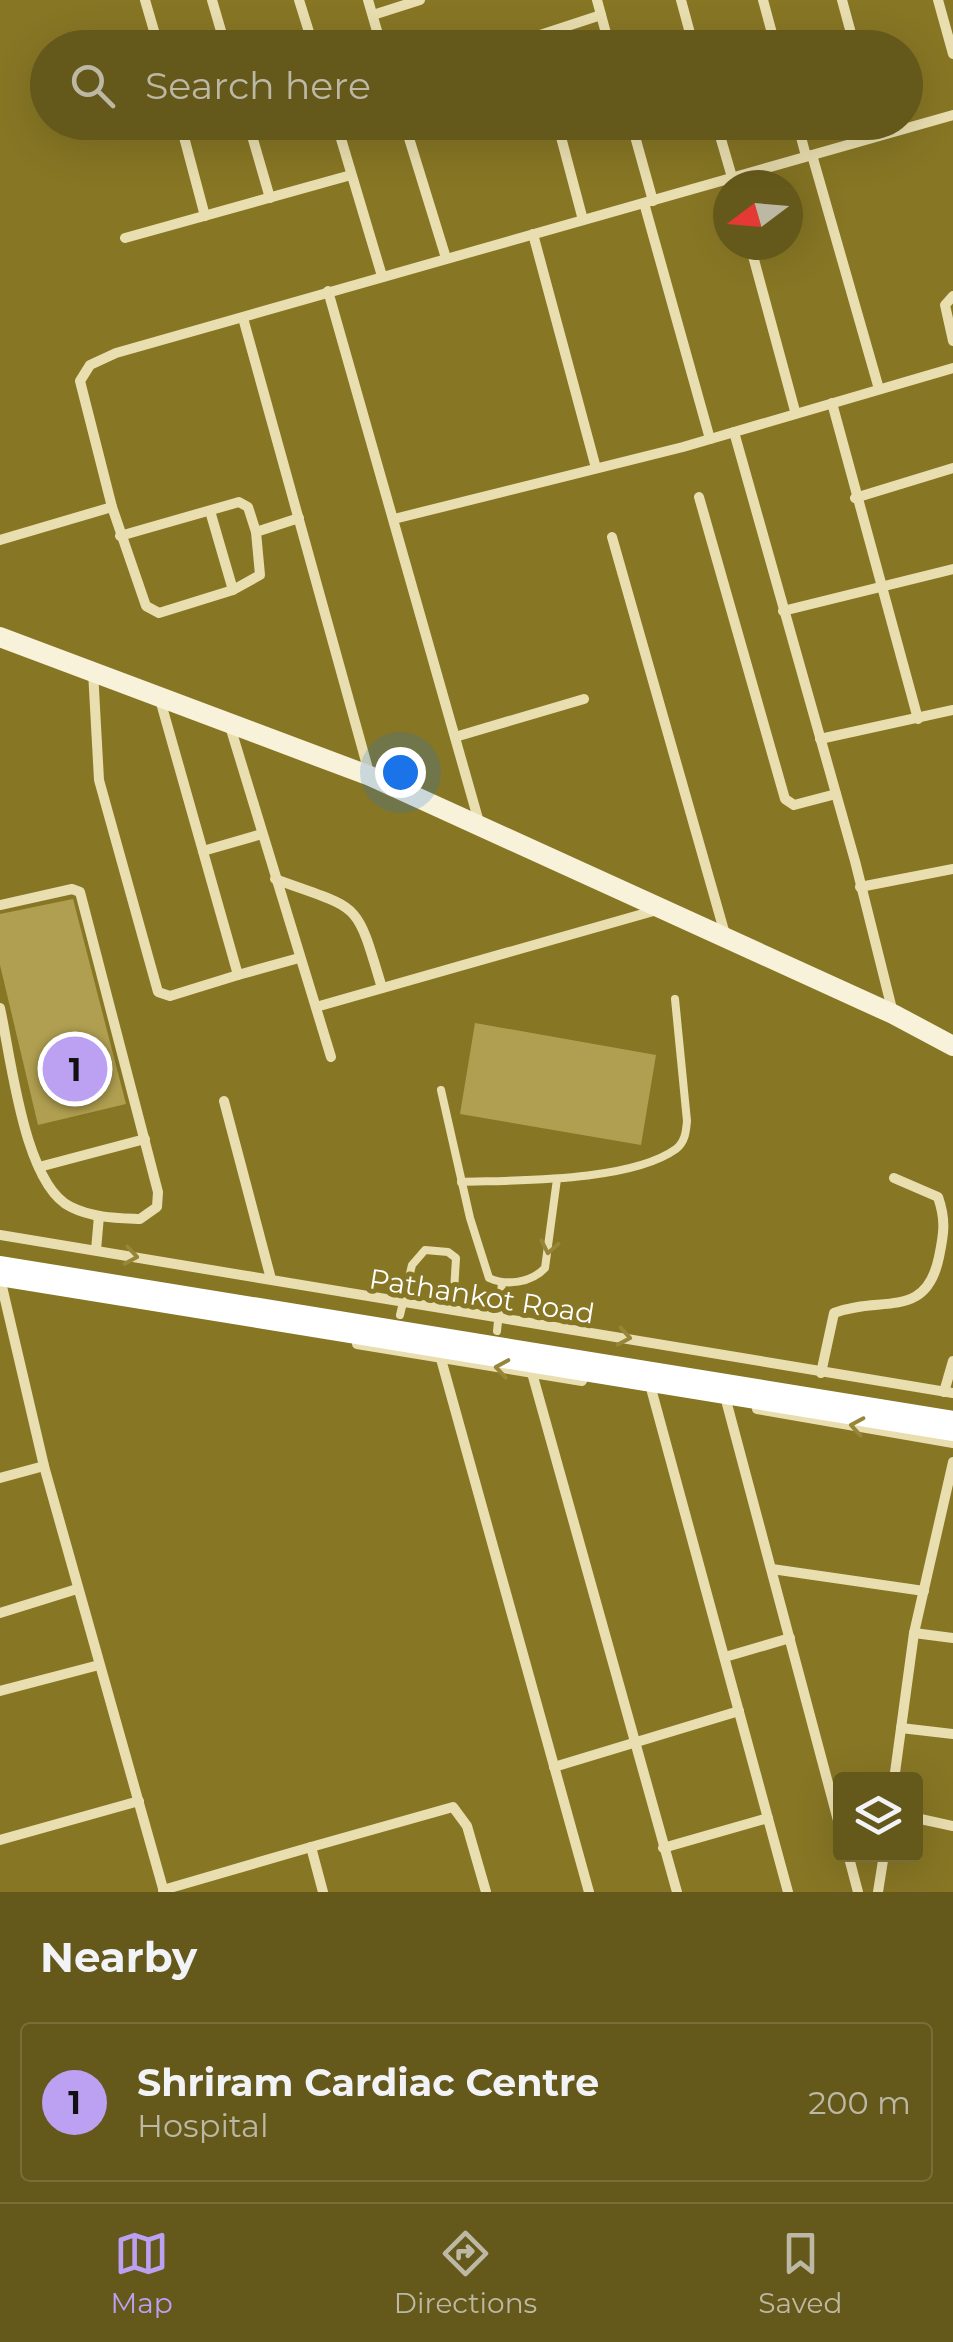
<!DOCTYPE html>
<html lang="en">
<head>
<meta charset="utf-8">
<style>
  body { margin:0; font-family:Montserrat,sans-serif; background:#6b5e24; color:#f1f3f6 }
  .controls { position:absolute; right:30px; bottom:30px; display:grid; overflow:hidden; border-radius:10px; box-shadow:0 10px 40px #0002 }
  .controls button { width:90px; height:90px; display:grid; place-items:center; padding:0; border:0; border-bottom:2px solid #796e3a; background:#65581b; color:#f1f3f6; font:50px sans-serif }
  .compass { position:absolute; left:713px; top:170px; width:90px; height:90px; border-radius:50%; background:#65581b; box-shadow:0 10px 40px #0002; rotate:254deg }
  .you { position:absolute; left:400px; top:772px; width:35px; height:35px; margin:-25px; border:8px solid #fff; border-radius:50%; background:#1a73e8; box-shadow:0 0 0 15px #1a73e833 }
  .badge { display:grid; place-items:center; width:65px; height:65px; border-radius:50%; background:#bca0f2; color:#111; font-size:32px; font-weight:700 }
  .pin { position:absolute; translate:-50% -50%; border:5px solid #fff; box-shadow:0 2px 10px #0006 }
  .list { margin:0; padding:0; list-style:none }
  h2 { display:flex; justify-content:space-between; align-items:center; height:130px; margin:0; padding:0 40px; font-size:42px }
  h2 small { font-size:32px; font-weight:400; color:#bcb8a3 }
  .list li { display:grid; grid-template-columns:65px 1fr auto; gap:30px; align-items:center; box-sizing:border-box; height:160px; margin:0 20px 20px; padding:0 20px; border:2px solid #796e3a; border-radius:10px }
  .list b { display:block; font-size:38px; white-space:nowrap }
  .list p { margin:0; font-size:32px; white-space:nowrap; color:#bcb8a3 }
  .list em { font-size:32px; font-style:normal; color:#bcb8a3 }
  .icon { flex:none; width:55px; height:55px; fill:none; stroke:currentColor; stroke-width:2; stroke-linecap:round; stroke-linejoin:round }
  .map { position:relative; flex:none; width:953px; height:1892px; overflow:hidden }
  .search { position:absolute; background:#65581b; box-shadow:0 10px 40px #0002; left:30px; right:30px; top:30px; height:110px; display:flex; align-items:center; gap:25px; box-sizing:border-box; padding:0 35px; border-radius:55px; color:#bcb8a3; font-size:38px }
  .sheet { height:310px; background:#65581b }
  nav { display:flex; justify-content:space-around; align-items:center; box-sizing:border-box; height:140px; border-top:2px solid #796e3a; background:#65581b; font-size:28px; color:#bcb8a3 }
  nav a { display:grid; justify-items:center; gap:5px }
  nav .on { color:#bca0f2 }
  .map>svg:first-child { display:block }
</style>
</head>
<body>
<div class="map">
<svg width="953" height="1892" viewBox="0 0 953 1892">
  <rect width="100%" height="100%" fill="#877624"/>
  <g fill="#b09f50">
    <path d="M73,899L126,1104L38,1125L0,965V914Z"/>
    <path d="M475,1023L656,1055L641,1145L460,1114Z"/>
  </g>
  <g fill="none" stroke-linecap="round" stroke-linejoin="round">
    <g stroke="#e9deaf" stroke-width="8">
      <path d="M441,1090L470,1218L489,1278C506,1286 531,1283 545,1268L557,1179"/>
      <path d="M461,1182C517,1180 630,1182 676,1149C685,1142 686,1132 687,1121L675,999"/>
      <path d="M400,1315L412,1265L425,1250L448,1252L456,1258L453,1308"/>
      <path d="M497,1331L502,1283"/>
    </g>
    <g stroke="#e9deaf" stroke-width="10">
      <path d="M145,0L159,48"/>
      <path d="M212,0L226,48"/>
      <path d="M299,0L314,48"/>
      <path d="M368,0L382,48"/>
      <path d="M597,0L610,48"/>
      <path d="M681,0L694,48"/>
      <path d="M763,0L776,48"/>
      <path d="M842,0L855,48"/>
      <path d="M938,0L953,54"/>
      <path d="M373,15L420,0"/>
      <path d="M500,48L601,15"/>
      <path d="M180,122L205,216"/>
      <path d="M248,122L270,198"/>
      <path d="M336,122L382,276"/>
      <path d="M404,122L446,258"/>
      <path d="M557,122L583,220"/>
      <path d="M631,122L653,201"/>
      <path d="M716,122L734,184"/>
      <path d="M797,122L806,156"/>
      <path d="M812,155L879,389"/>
      <path d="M644,203L710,439"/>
      <path d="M533,234L596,468"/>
      <path d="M125,238L351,175"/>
      <path d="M750,245L795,411"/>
      <path d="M328,291L479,822"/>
      <path d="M953,296L945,305L953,341"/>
      <path d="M243,318L370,776"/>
      <path d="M832,403L918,719"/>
      <path d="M734,432L855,861L893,1013"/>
      <path d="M699,497L785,799L794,805L836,794"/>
      <path d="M855,498L953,468"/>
      <path d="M112,507L146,606L159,613L233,590L210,511"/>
      <path d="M394,519L683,447L953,368"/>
      <path d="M120,536L239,502L248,507L256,532"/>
      <path d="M612,537L725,934"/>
      <path d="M0,540L112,507L80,381L90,365L116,353L953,115"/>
      <path d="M233,590L260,575L256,532L299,518"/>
      <path d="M783,611L953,569"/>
      <path d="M93,671L99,780L158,992L170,996L238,975"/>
      <path d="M159,696L238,975L299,958"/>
      <path d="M229,723L331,1057"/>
      <path d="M455,737L584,699"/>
      <path d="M820,739L953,710"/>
      <path d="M203,851L262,834"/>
      <path d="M275,879C362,911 355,898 382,988"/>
      <path d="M860,887L953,869"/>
      <path d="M0,905L72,889L80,892L158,1192L157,1207L140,1219C117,1218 93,1218 71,1207C24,1185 11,1057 0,1008"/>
      <path d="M316,1007L657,910"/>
      <path d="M224,1101L271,1279"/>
      <path d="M39,1167L145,1139"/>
      <path d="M0,1235L953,1393"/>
      <path d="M96,1250L99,1216"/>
      <path d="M0,1278L44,1466L164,1892"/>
      <path d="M357,1344L582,1381"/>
      <path d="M441,1359L589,1892"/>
      <path d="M532,1373L677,1892"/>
      <path d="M821,1373L834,1313C881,1295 926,1321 939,1257C944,1233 946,1220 938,1197L894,1178"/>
      <path d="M652,1392L788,1892"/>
      <path d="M944,1392L953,1361"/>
      <path d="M727,1404L840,1828"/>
      <path d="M757,1409L953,1443"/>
      <path d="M0,1478L44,1466"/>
      <path d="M772,1569L924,1591"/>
      <path d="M0,1613L77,1589"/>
      <path d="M914,1633L953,1638"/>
      <path d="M725,1657L790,1638"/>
      <path d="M0,1691L99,1665"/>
      <path d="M901,1728L953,1734"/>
      <path d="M554,1767L739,1711"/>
      <path d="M894,1780L914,1633L953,1462"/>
      <path d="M916,1818L953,1826"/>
      <path d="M0,1840L139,1801"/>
      <path d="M311,1847L453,1807L467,1826L486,1892"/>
      <path d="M663,1848L768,1818"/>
      <path d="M848,1854L858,1892"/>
      <path d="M163,1890L311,1847L323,1892"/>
      <path d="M878,1892L884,1854"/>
    </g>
    <path stroke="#f7f2d9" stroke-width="20" d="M0,637L370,776L893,1014L953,1046"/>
    <path stroke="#fff" stroke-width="30" d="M0,1271L953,1426"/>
  </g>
  <defs><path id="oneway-chevron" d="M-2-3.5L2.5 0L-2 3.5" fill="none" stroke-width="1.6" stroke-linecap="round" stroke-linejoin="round" transform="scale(2.5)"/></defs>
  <g stroke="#968639">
    <use href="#oneway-chevron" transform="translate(549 1247) rotate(101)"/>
    <use href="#oneway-chevron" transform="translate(131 1256) rotate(9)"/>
    <use href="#oneway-chevron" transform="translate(624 1337) rotate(10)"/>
    <use href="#oneway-chevron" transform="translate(502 1368) rotate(-171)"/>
    <use href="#oneway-chevron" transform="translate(857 1426) rotate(-170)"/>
  </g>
  <g text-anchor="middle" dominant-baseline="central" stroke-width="10" stroke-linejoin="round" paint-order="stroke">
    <g font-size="28" fill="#fff" stroke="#877624">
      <text transform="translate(482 1296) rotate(9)">Pathankot Road</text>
    </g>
  </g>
</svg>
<div class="controls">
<button><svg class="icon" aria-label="layers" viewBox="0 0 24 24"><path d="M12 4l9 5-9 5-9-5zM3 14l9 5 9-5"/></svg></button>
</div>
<svg class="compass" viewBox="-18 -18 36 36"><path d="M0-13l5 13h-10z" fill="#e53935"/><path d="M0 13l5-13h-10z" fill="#bcb8a3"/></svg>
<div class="you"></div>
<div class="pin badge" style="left:75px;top:1069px">1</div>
<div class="search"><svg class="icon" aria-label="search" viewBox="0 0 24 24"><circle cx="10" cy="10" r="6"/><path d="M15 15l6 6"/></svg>Search here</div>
</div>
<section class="sheet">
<h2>Nearby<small></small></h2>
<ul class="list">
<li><span class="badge">1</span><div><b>Shriram Cardiac Centre</b><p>Hospital</p></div><em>200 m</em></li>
</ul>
</section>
<nav>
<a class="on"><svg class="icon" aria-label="map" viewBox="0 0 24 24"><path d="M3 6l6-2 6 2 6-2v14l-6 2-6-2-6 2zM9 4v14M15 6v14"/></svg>Map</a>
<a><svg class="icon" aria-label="directions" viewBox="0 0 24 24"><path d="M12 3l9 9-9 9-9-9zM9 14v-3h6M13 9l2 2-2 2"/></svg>Directions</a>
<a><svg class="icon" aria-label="saved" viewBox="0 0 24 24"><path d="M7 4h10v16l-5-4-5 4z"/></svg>Saved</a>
</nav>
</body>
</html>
